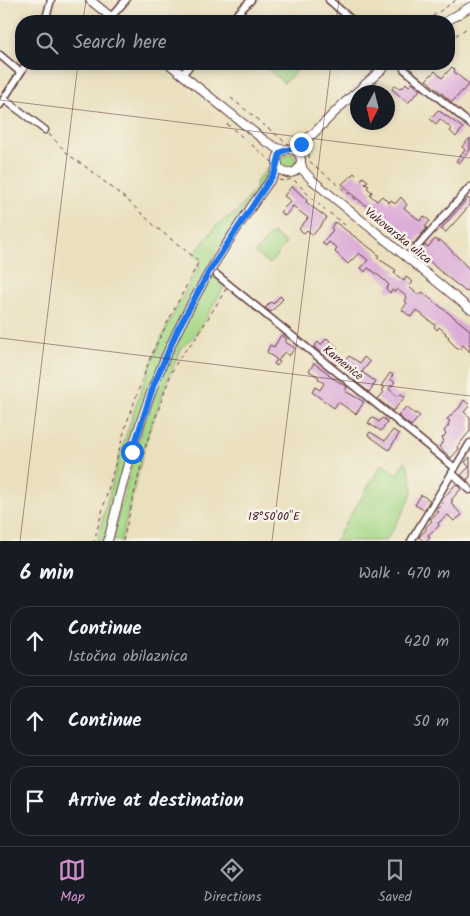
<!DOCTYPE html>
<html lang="en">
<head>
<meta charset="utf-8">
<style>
  body { margin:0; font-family:Kalam,sans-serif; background:#20242c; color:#f1f3f6 }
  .compass { position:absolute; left:350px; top:85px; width:45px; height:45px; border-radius:50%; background:#171b24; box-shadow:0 2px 8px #0003; rotate:187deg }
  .stop { position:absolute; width:15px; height:15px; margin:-11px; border:4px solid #1a73e8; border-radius:50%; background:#fff }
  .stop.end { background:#1a73e8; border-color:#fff; box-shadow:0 1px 5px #0008 }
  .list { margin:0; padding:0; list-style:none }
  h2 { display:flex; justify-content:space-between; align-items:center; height:65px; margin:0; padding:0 20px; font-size:21px }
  h2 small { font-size:16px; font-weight:400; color:#9ea1a6 }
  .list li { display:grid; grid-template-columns:32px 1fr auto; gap:15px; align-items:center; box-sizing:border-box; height:70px; margin:0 10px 10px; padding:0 10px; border:1px solid #363941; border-radius:20px }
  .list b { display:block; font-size:19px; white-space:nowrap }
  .list p { margin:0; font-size:16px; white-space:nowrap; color:#9ea1a6 }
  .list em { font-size:16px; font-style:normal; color:#9ea1a6 }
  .icon { flex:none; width:28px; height:28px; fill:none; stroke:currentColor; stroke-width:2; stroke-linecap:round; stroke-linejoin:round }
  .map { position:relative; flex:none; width:470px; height:541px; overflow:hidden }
  .search { position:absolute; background:#171b24; box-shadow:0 2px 8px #0003; left:15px; right:15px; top:15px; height:55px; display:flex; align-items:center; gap:12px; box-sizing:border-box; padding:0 18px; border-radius:20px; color:#9ea1a6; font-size:19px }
  .sheet { height:305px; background:#171b24 }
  nav { display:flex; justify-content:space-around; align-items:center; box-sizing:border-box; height:70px; border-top:1px solid #363941; background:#171b24; font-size:14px; color:#9ea1a6 }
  nav a { display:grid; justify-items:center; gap:2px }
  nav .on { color:#d690ce }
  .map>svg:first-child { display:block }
</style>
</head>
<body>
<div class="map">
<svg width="470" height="541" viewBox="0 0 470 541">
  <rect width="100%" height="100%" fill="#f7f3e8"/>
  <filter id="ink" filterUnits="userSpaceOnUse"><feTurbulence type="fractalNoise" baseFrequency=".02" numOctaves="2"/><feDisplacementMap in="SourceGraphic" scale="10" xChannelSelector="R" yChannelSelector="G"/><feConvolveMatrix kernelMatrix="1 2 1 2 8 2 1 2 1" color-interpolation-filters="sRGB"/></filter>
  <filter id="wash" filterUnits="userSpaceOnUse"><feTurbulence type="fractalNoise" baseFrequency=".0096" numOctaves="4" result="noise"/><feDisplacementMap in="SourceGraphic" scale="20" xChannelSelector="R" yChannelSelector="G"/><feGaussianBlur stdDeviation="1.12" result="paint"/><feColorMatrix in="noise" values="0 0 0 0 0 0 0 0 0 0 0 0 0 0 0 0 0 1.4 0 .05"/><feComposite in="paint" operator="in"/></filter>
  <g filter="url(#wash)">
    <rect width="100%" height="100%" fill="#eae0be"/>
    <g fill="#a7d988" stroke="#787c5a">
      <path d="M268,64H304L284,83L268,69L271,66Z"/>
      <circle cx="289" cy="161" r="7"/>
      <path d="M267,169L269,174L224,239L177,323L163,356L105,541H97C114,472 134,403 162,337C174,311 188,287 201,262L194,255L216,226L223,220L236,213L256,188V182Z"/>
      <path d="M272,233L286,243L270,264L255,253Z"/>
      <path d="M212,274L226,284L196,334L181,349L168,379L147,437L121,541H112C124,494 135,447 152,402C168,358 190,316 212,274Z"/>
      <path d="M405,461C410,467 414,488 411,495C405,511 394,526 386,541H335L382,464L397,474Z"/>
    </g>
    <g id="blocks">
      <g fill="#dcadd7">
        <path d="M452,67L455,70L454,72L469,84L452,102L426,80L435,71L442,78Z"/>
        <path d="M406,83L409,86L412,83L420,90L408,103L392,89L395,85L400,88L401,87L403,88Z"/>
        <path d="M438,110L463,128L456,137L450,131L452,129L440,119L436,124L430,119Z"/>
        <path d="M470,138V150L459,163L456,161L465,150L462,147Z"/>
        <path d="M354,173L361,180L363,177L368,181L365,184L369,186L367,188L372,192L370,195L377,201L382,196L389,203L391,200L395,204L401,197L407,205L404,208L418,219L420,221L424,216L430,221L425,227L427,228L413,244L391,224L390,225L349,192L350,191L342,184Z"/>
        <path d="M292,186L307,200L306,202L327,218L313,235L307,230L304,233L299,229L308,218L293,206L285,216L280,212L291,201L284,196Z"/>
        <path d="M468,198L470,200V205L446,232L441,229Z"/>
        <path d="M335,222L374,251L379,256L377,258L396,270L394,273L404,281L406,277L413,282L409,287L419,295L422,292L470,330V352L463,345L459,350L448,339L449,337L445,334L446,333L439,327L437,330L434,327L435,325L416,310L411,317L402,310L407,303L405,301L407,297L397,289L395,292L392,290L390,293L386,289L389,285L384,280L373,271L368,268L365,272L361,268L368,260L359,253L348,264L335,252L337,248L329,242L326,246L322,243L333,230L331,228Z"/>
        <path d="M435,239L439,242L440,240L448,247L470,270V288L466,292L435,267L428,259L420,253L425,245L428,247Z"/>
        <path d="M280,296L283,299L271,312L265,308L271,302L273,304Z"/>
        <path d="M281,335L287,339L285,342L295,348L289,356L284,352L278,361L280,362L277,366L274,364L277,360L267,352L270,345L274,347Z"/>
        <path d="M327,338L338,348L334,352L342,358L336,365L314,347L318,342L321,345Z"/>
        <path d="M349,356L360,363L364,357L370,362L360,374L351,367L350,369L343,363Z"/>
        <path d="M314,363L329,374L328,375L347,387L345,391L364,402L356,414L338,402L334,408L312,392L315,387L320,390L324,383L318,379L319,377L309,371Z"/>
        <path d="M362,372L376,382L369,392L355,381Z"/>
        <path d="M390,373L393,375L390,379L395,382L389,389L398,397L401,394L405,397L393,411L378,399L384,392L382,390L385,388L381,386Z"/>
        <path d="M464,400L470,405L464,412L470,417V431L457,447L459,449L451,458L439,447L444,440L442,438L446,434L444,431L449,425L448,424L450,421L447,419L459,408Z"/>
        <path d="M406,407L415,414L416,413L420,416L411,426L398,416Z"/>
        <path d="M372,417L379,422L382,418L386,420L387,423L381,431L368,423Z"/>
        <path d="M393,430L399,434L389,450L368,435L370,432L385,441Z"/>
        <path d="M470,457V477L467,479L468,481L461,475L469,467L465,462Z"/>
        <path d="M456,484L461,489L451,500L453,501L451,503L462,515L454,521L448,515L438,523L439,526L428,535L430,538L427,541H423L419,537L426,530V527L432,521L430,519L439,512L436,510L443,503L442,500Z"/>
        <path d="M421,495L430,500L424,510L415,505Z"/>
      </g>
    </g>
  </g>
  <g filter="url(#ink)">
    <use href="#blocks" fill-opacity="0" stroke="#623c41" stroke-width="1"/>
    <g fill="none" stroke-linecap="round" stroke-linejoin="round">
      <defs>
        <g id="minor">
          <path d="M329,0L353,21"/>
          <path d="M111,17L126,0"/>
          <path d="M45,21L51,0"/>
          <path d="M230,21L251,0"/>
          <path d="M0,55L20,72"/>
          <path d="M404,69L470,124"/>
          <path d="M182,75L191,64"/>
          <path d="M4,99L45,130"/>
          <path d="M0,105L26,64"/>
          <path d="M407,258L470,187"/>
          <path d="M217,275L455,468"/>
          <path d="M452,473L470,490"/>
          <path d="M411,541L470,443"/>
        </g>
        <g id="major">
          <path d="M90,0L116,21"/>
          <path d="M447,21L470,7"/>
          <path d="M169,64L265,141L277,148L285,150"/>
          <circle cx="289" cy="161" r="12"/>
          <path d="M292,150L314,133L342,105L388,64"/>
          <path d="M301,163L303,170L312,180L470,309"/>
          <path d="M108,541C121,489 134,436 154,385C183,309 226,241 274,175L278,164"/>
        </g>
      </defs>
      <use href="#minor" stroke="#623c41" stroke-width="9"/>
      <use href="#major" stroke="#623c41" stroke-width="10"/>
      <g stroke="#623c41" stroke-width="1" stroke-dasharray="4 4" stroke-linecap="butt">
        <path d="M426,21L456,0"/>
        <path d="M449,40L470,26"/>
        <path d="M231,98L285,142L289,144"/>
        <path d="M227,124L272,162"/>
        <path d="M49,134L69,155L86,167L126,199L157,228L199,261L154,349L141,383L126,425L94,541"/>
        <path d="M306,147L309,151V161L360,203"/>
        <path d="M279,180L284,181L292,179L295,181L317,203L345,225"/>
        <path d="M123,541L146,445L172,371L182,354L196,338L226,289"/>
      </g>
      <use href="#minor" stroke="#fff" stroke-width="6"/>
      <use href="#major" stroke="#fff" stroke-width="8"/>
    </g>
  </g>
  <g fill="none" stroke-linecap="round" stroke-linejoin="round" filter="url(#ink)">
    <path stroke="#1a73e8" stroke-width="6" d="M132,452L154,384L178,329L210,270L275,172L280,153C287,148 294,150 301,144"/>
  </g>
  <path fill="none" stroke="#4a1f2b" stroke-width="1" stroke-opacity="0.45" d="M83,21L86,0M336,21L339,0M0,100L470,158M0,338L470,396M20,541L78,64M272,541L331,64"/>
  <g text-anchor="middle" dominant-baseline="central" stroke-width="5" stroke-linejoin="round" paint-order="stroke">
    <g font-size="12" fill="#4a1f2b" stroke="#f7f3e8">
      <text transform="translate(398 236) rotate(39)">Vukovarska ulica</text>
      <text transform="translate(343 363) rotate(39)">Kamenice</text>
    </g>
  </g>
  <g font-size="12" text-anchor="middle" fill="#4a1f2b" stroke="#f7f3e8" stroke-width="5" stroke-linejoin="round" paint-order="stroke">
    <text x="274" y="520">18°50'00"E</text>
  </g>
</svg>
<svg class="compass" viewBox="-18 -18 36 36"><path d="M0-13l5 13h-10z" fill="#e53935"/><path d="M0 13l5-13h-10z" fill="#9ea1a6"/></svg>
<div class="stop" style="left:132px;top:452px"></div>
<div class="stop end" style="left:301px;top:144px"></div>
<div class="search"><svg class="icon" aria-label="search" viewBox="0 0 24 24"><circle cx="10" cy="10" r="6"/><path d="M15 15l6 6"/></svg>Search here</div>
</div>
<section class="sheet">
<h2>6 min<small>Walk · 470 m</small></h2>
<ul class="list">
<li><svg class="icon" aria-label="ahead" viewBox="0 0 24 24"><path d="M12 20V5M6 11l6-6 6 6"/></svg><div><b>Continue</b><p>Istočna obilaznica</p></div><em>420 m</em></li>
<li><svg class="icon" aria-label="ahead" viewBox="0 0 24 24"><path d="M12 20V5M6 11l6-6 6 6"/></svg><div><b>Continue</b></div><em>50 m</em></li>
<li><svg class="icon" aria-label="arrive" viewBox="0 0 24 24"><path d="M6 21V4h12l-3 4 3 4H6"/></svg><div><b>Arrive at destination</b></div></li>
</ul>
</section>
<nav>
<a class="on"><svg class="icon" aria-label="map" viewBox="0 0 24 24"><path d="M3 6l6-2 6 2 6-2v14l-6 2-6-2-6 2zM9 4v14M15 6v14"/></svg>Map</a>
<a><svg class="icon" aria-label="directions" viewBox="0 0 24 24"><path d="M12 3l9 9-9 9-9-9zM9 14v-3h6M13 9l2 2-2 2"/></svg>Directions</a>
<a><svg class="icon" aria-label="saved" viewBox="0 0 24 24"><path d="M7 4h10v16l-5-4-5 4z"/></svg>Saved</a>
</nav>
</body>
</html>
